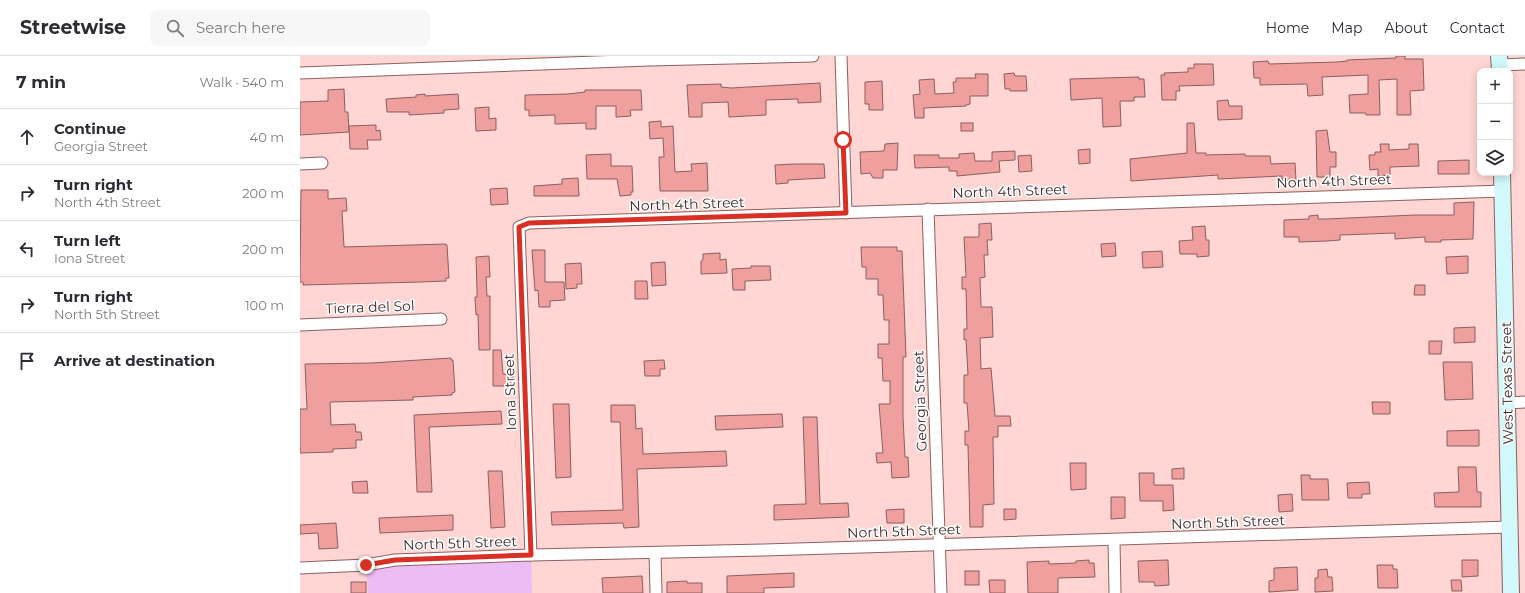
<!DOCTYPE html>
<html lang="en">
<head>
<meta charset="utf-8">
<style>
  body { margin:0; font-family:Montserrat,sans-serif; background:#f7f7f7; color:#2b2b33 }
  .controls { position:absolute; right:12px; top:12px; display:grid; overflow:hidden; border-radius:8px; box-shadow:0 2px 10px #0003 }
  .controls button { width:36px; height:36px; display:grid; place-items:center; padding:0; border:0; border-bottom:1px solid #e1e1e2; background:#fff; color:#2b2b33; font:20px sans-serif }
  .stop { position:absolute; width:12px; height:12px; margin:-9px; border:3px solid #d93025; border-radius:50%; background:#fff }
  .stop.end { background:#d93025; border-color:#fff; box-shadow:0 1px 4px #0008 }
  .list { margin:0; padding:0; list-style:none }
  h2 { display:flex; justify-content:space-between; align-items:center; height:52px; margin:0; padding:0 16px; font-size:17px }
  h2 small { font-size:13px; font-weight:400; color:#7c7c81 }
  .list li { display:grid; grid-template-columns:26px 1fr auto; gap:12px; align-items:center; box-sizing:border-box; height:56px; padding:0 16px; border-top:1px solid #e1e1e2 }
  .list b { display:block; font-size:15px; white-space:nowrap }
  .list p { margin:0; font-size:13px; white-space:nowrap; color:#7c7c81 }
  .list em { font-size:13px; font-style:normal; color:#7c7c81 }
  .icon { flex:none; width:22px; height:22px; fill:none; stroke:currentColor; stroke-width:2; stroke-linecap:round; stroke-linejoin:round }
  .map { position:relative; flex:none; width:1225px; height:537px; overflow:hidden }
  header { display:flex; align-items:center; gap:24px; box-sizing:border-box; height:56px; padding:0 20px; background:#fff; border-bottom:1px solid #e1e1e2 }
  header strong { font-size:19px }
  nav { display:flex; gap:22px; margin-inline-start:auto; font-size:14px }
  .search { width:280px; height:36px; background:#f7f7f7; display:flex; align-items:center; gap:10px; box-sizing:border-box; padding:0 14px; border-radius:8px; color:#7c7c81; font-size:15px }
  main { display:flex }
  aside { flex:1; background:#fff }
  .map>svg:first-child { display:block }
</style>
</head>
<body>
<header>
<strong>Streetwise</strong>
<div class="search"><svg class="icon" aria-label="search" viewBox="0 0 24 24"><circle cx="10" cy="10" r="6"/><path d="M15 15l6 6"/></svg>Search here</div>
<nav><a>Home</a><a>Map</a><a>About</a><a>Contact</a></nav>
</header>
<main>
<aside>
<h2>7 min<small>Walk · 540 m</small></h2>
<ul class="list">
<li><svg class="icon" aria-label="ahead" viewBox="0 0 24 24"><path d="M12 20V5M6 11l6-6 6 6"/></svg><div><b>Continue</b><p>Georgia Street</p></div><em>40 m</em></li>
<li><svg class="icon" aria-label="right" viewBox="0 0 24 24"><path d="M7 20v-9h11M14 6l5 5-5 5"/></svg><div><b>Turn right</b><p>North 4th Street</p></div><em>200 m</em></li>
<li><svg class="icon" aria-label="left" viewBox="0 0 24 24"><path d="M17 20v-9H6M10 6l-5 5 5 5"/></svg><div><b>Turn left</b><p>Iona Street</p></div><em>200 m</em></li>
<li><svg class="icon" aria-label="right" viewBox="0 0 24 24"><path d="M7 20v-9h11M14 6l5 5-5 5"/></svg><div><b>Turn right</b><p>North 5th Street</p></div><em>100 m</em></li>
<li><svg class="icon" aria-label="arrive" viewBox="0 0 24 24"><path d="M6 21V4h12l-3 4 3 4H6"/></svg><div><b>Arrive at destination</b></div></li>
</ul>
</aside>
<div class="map">
<svg width="1225" height="537" viewBox="0 0 1225 537">
  <rect width="100%" height="100%" fill="#ffd6d4"/>
  <path fill="#ecbcf5" d="M231,499L232,537H68L66,509Z"/>
  <g fill="#efa09e" stroke="#8b5f5e">
    <path d="M1096,0H1105V3H1123L1124,34L1110,35L1111,59H1097V23L1079,24L1080,59H1066V57H1050L1049,39L1068,38V19L1022,21L1023,39L1008,40L1007,28L960,29V22H954L953,6L968,5L969,8L1037,6L1047,5V4L1096,2Z"/>
    <path d="M894,8H913L914,29L879,30L880,35H876V44H862L861,19H865L864,17L888,16V12H894Z"/>
    <path d="M714,17L715,20H726L727,35H710V33H705L704,18Z"/>
    <path d="M675,18H688V40H670V48L666,49V50L624,52V62H615L613,39L620,38L619,24L634,23L635,38L654,37L653,26H656V22H676Z"/>
    <path d="M839,21V23H844L845,41H834V45H820L821,70L803,71L802,42L771,44L770,23Z"/>
    <path d="M582,25L583,54H569V48H565V26Z"/>
    <path d="M520,27L521,46L498,47V43L466,44V59L429,61L428,46L402,47V61H389L387,29L421,28V31L431,32Z"/>
    <path d="M44,33L45,56H48L49,76L0,79V46L28,45V34Z"/>
    <path d="M285,34H341L342,54H330L331,60L316,61V50H296V73H286V67L255,68V59L229,60V54H225V39L268,38L285,36Z"/>
    <path d="M125,38V40L158,38L159,53L144,54V57L109,59V56H87L86,43L116,41V39Z"/>
    <path d="M928,44L929,50H942V63L918,64L917,45Z"/>
    <path d="M189,51V63L196,62V74L176,75L175,52Z"/>
    <path d="M361,65V71L373,70L375,116L392,115L391,108L407,107L408,135H360L359,101H364L363,82L350,83L349,66Z"/>
    <rect x="661" y="67" width="12" height="8"/>
    <path d="M887,67H894L896,97H906V99L945,98V100H970L971,108L995,107L996,124L982,125V120L918,123V119L831,125L830,103L887,97Z"/>
    <path d="M76,69V75L80,74L81,84H67L68,93H50L49,70Z"/>
    <path d="M1027,74L1030,96H1036V111H1030V121H1017L1016,75Z"/>
    <path d="M598,87L597,114H583V122H573L570,117L561,118L560,96L584,95L585,88Z"/>
    <path d="M1080,88H1089V94L1109,93V88H1118L1119,110L1090,111V119L1078,120V113L1070,114L1069,99H1075V96H1081Z"/>
    <path d="M790,93V107L779,108L778,94Z"/>
    <path d="M715,95V104L699,105L700,116L657,120V115H649V111L615,112L614,99H639V102H659V98L674,97L675,105H692V96Z"/>
    <path d="M311,98V110H332L333,136H331V139L320,140L317,123H287L286,99Z"/>
    <path d="M731,99L732,115L719,116L718,100Z"/>
    <path d="M1169,104V118H1138V105Z"/>
    <path d="M494,108H524L525,122L488,124V127L476,128L475,109Z"/>
    <path d="M278,122L279,140H234V130L262,128V123Z"/>
    <path d="M207,132L208,148L191,149L190,133Z"/>
    <path d="M1,134H28V143L46,142L47,155H42L44,191L145,188L147,189L149,222H146V225L121,226L3,229V226H0V220Z"/>
    <path d="M1174,146L1173,183L1141,184V186H1125V181L1095,183V177L1040,179V184L1027,185L999,186V181H984V164L1009,163V160L1018,159V163H1026L1115,159H1154V147Z"/>
    <path d="M691,167L692,184H687L688,199H684L685,221L680,222L681,251H692L693,281L680,282L681,313L691,312L695,360H710L711,370H698V381H693L694,448L683,449V471H670L668,389H665V375H669L667,347H664V319H668L666,283L664,284V273H667L666,233H662V221H666L664,181H679V168Z"/>
    <path d="M905,170L906,184H909V200L897,201V198H880L879,185L893,184L892,171Z"/>
    <path d="M815,187L816,200L802,201L801,188Z"/>
    <path d="M561,191H597V195H602L606,301H603V361L605,401H608L609,421L592,422L591,406L577,407L576,397H583L579,348H590V325H583L582,302H578V288H589V264H584L583,239H578V223H566V211H562Z"/>
    <path d="M232,194H245V226H264L265,244L250,245V251H239L238,234L235,235Z"/>
    <path d="M862,195L863,211L843,212L842,196Z"/>
    <path d="M420,197V204L426,203L427,217L401,218V205L403,204V198Z"/>
    <path d="M189,200L190,221H186L187,240H190V294H179L178,258L176,259L175,241H177V233L176,201Z"/>
    <path d="M1168,200V217L1147,218L1146,201Z"/>
    <path d="M365,206L366,229L352,230L351,207Z"/>
    <path d="M281,207L282,228H277V232L266,233L265,208Z"/>
    <path d="M451,210H470L471,224L445,225V234H433L432,213L451,212Z"/>
    <path d="M335,225H347L348,243H335Z"/>
    <path d="M1115,229H1125V239H1114Z"/>
    <path d="M1175,271V286L1154,287V272Z"/>
    <path d="M1129,285H1142L1141,298H1129Z"/>
    <path d="M193,294H201L203,318H213V330H193Z"/>
    <path d="M151,302V304H153L155,336L152,337V339L113,341V344L30,346L31,369L55,368L56,376H61L62,384H56V392L33,393V396L0,397V353H7L5,308L71,307Z"/>
    <path d="M364,304L365,313H360V320H345L344,305Z"/>
    <path d="M1143,306H1172L1173,343L1145,344Z"/>
    <path d="M1072,346H1090V358H1073Z"/>
    <path d="M253,348H269L271,421L256,422Z"/>
    <path d="M311,349H335L336,373L342,372L343,398L426,395L427,410L337,413L339,471L324,472L323,467L252,469L251,456L323,454L320,366H311Z"/>
    <path d="M201,355L202,368L129,371L132,436H117L114,359Z"/>
    <path d="M482,358L483,371L416,374L415,360Z"/>
    <path d="M503,361H517L520,448L548,447L549,461L474,464V449L506,448Z"/>
    <path d="M1179,374V390H1147V375Z"/>
    <path d="M770,407H786V433L771,434Z"/>
    <path d="M1158,411H1176L1177,436H1181V451H1135L1134,437L1159,436Z"/>
    <path d="M884,412V423H872V413Z"/>
    <path d="M188,415H202L205,471L191,472Z"/>
    <path d="M839,417H854V429H873L874,454L863,455V445H840Z"/>
    <path d="M1001,419H1010V423H1028L1029,444H1002Z"/>
    <path d="M67,425L68,437H53L52,426Z"/>
    <path d="M1069,426L1070,438H1062V442H1048L1047,427Z"/>
    <path d="M992,438L993,455L979,456L978,439Z"/>
    <path d="M811,441H825V462L811,463Z"/>
    <path d="M604,453V467H587L586,454Z"/>
    <path d="M704,453H716V463L704,464Z"/>
    <path d="M153,459V474L80,477L79,462Z"/>
    <path d="M36,467L38,492L19,493L18,477L0,478V469Z"/>
    <path d="M789,504V507H794L795,521L758,522V537H728L727,506L749,505V508L776,507V505Z"/>
    <path d="M868,504L869,529L855,530L854,526H839L838,505Z"/>
    <path d="M1162,504H1178V520L1162,521Z"/>
    <path d="M1077,509H1093V513H1097L1098,532H1078Z"/>
    <path d="M997,511L998,534L969,536V525L974,524V512Z"/>
    <path d="M1027,513L1028,521H1032L1033,535L1015,536V522H1018V514Z"/>
    <rect x="665" y="515" width="14" height="14"/>
    <path d="M494,517V531L464,532V537H427V520Z"/>
    <path d="M342,520L343,537H303L302,522Z"/>
    <path d="M689,524H705V537H690Z"/>
    <path d="M1151,524H1161L1162,535H1152Z"/>
    <path d="M387,525V527H402V537H367V526Z"/>
    <rect x="51" y="526" width="15" height="11"/>
  </g>
  <g fill="none" stroke-linecap="round" stroke-linejoin="round">
    <defs>
      <g id="street">
        <path d="M541,0L546,157"/>
        <path d="M1200,9L1225,8"/>
        <path d="M0,17L349,4L513,0"/>
        <path d="M0,108L22,107"/>
        <path d="M628,153L641,537"/>
        <path d="M0,269L141,263"/>
        <path d="M1208,347L1225,346"/>
        <path d="M814,484L815,537"/>
        <path d="M355,497L356,537"/>
        <path d="M231,499L219,171L229,167L1203,135"/>
        <path d="M0,512L66,509L95,504L231,499L464,494L1210,471"/>
      </g>
      <g id="secondary">
        <path d="M1199,0L1200,15"/>
        <path d="M1202,117L1211,537"/>
      </g>
    </defs>
    <use href="#street" stroke="#8c615f" stroke-width="13"/>
    <use href="#secondary" stroke="#8c615f" stroke-width="18"/>
    <use href="#street" stroke="#fff" stroke-width="11"/>
    <use href="#secondary" stroke="#d1f8fb" stroke-width="16"/>
  </g>
  <g fill="none" stroke-linecap="round" stroke-linejoin="round">
    <path stroke="#d93025" stroke-width="5" d="M66,509L95,504L231,499L219,171L229,167L546,157L543,84"/>
  </g>
  <g text-anchor="middle" dominant-baseline="central" stroke-width="3" stroke-linejoin="round" paint-order="stroke">
    <g font-size="14" fill="#402c2c" stroke="#fff">
      <text transform="translate(1034 125) rotate(-2)">North 4th Street</text>
      <text transform="translate(710 135) rotate(-2)">North 4th Street</text>
      <text transform="translate(387 148) rotate(-2)">North 4th Street</text>
      <text transform="translate(70 251) rotate(-2)">Tierra del Sol</text>
      <text transform="translate(1207 327) rotate(-91)">West Texas Street</text>
      <text transform="translate(210 336) rotate(-92)">Iona Street</text>
      <text transform="translate(620 345) rotate(-92)">Georgia Street</text>
      <text transform="translate(928 466) rotate(-2)">North 5th Street</text>
      <text transform="translate(604 475) rotate(-2)">North 5th Street</text>
      <text transform="translate(160 487) rotate(-2)">North 5th Street</text>
    </g>
  </g>
</svg>
<div class="controls">
<button>+</button>
<button>−</button>
<button><svg class="icon" aria-label="layers" viewBox="0 0 24 24"><path d="M12 4l9 5-9 5-9-5zM3 14l9 5 9-5"/></svg></button>
</div>
<div class="stop" style="left:543px;top:84px"></div>
<div class="stop end" style="left:66px;top:509px"></div>
</div>
</main>
</body>
</html>
